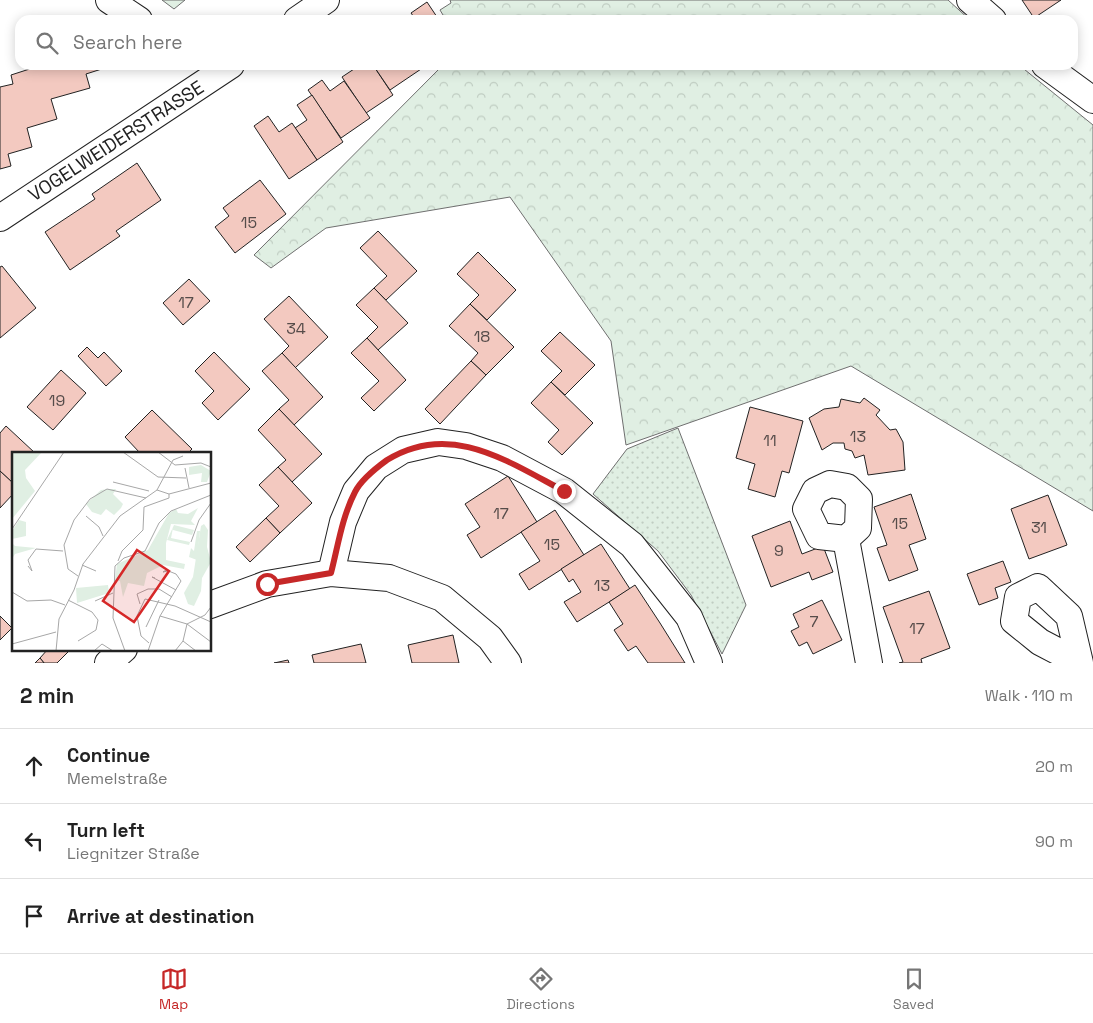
<!DOCTYPE html>
<html lang="en">
<head>
<meta charset="utf-8">
<style>
  body { margin:0; font-family:"Space Grotesk",sans-serif; background:#f2f2f2; color:#222 }
  .stop { position:absolute; width:15px; height:15px; margin:-11px; border:4px solid #c62828; border-radius:50%; background:#fff }
  .stop.end { background:#c62828; border-color:#fff; box-shadow:0 1px 5px #0008 }
  .list { margin:0; padding:0; list-style:none }
  h2 { display:flex; justify-content:space-between; align-items:center; height:65px; margin:0; padding:0 20px; font-size:21px }
  h2 small { font-size:16px; font-weight:400; color:#767676 }
  .list li { display:grid; grid-template-columns:32px 1fr auto; gap:15px; align-items:center; box-sizing:border-box; height:75px; padding:0 20px; border-top:1px solid #e0e0e0 }
  .list b { display:block; font-size:19px; white-space:nowrap }
  .list p { margin:0; font-size:16px; white-space:nowrap; color:#767676 }
  .list em { font-size:16px; font-style:normal; color:#767676 }
  .icon { flex:none; width:28px; height:28px; fill:none; stroke:currentColor; stroke-width:2; stroke-linecap:round; stroke-linejoin:round }
  .map { position:relative; flex:none; width:1093px; height:663px; overflow:hidden }
  .search { position:absolute; background:#fff; box-shadow:0 2px 12px #0003; left:15px; right:15px; top:15px; height:55px; display:flex; align-items:center; gap:12px; box-sizing:border-box; padding:0 18px; border-radius:15px; color:#767676; font-size:19px }
  .sheet { height:290px; background:#fff }
  nav { display:flex; justify-content:space-around; align-items:center; box-sizing:border-box; height:70px; border-top:1px solid #e0e0e0; background:#fff; font-size:14px; color:#767676 }
  nav a { display:grid; justify-items:center; gap:2px }
  nav .on { color:#c62828 }
  .map>svg:first-child { display:block }
</style>
</head>
<body>
<div class="map">
<svg width="1093" height="663" viewBox="0 0 1093 663">
  <defs>
    <pattern id="grass-dots" width="8" height="8" patternUnits="userSpaceOnUse" patternTransform="scale(1.25)"><rect width="8" height="8" fill="#e0efe3"/><path d="M2 2h.1M6 6h.1" fill="none" stroke="#c0cdc2" stroke-width="1.8" stroke-linecap="round"/></pattern>
    <pattern id="forest-crowns" width="20" height="18" patternUnits="userSpaceOnUse" patternTransform="scale(1.25)"><rect width="20" height="18" fill="#e0efe3"/><path d="M2 6a3 3 0 1 1 6 0M12 15a3 3 0 1 1 6 0" fill="none" stroke="#c0cdc2"/></pattern>
  </defs>
  <rect width="100%" height="100%" fill="#fff"/>
  <path fill="url(#grass-dots)" stroke="#6f6f6f" d="M678,428L746,605L722,654L691,595L658,551L593,494L627,449Z"/>
  <g fill="url(#forest-crowns)" stroke="#6f6f6f">
    <path d="M450,0H948L970,20H446L440,10L451,3Z"/>
    <path d="M443,65H1019L1093,125V511L851,366L626,445L611,341L510,197L326,228L271,268L254,255Z"/>
  </g>
  <path fill="#e0efe3" stroke="#6f6f6f" d="M162,0H185L174,9Z"/>
  <g fill="#f3c9c0" stroke="#222">
    <path d="M1022,0H1061L1034,18Z"/>
    <path d="M427,2L439,20H416L411,13Z"/>
    <path d="M42,65H108V67L86,74L90,88L51,99L57,119L27,128L32,147L8,154L11,166L0,169V87L13,84L11,75Z"/>
    <path d="M352,65H373L393,95L366,113L342,77L354,69Z"/>
    <path d="M373,65H427L390,90Z"/>
    <path d="M322,80L330,91L344,81L370,118L341,138L308,90Z"/>
    <path d="M312,95L343,142L317,160L295,128L307,120L297,105Z"/>
    <path d="M268,116L279,132L292,123L317,160L289,179L254,126Z"/>
    <path d="M137,163L161,200L116,231L120,236L70,270L45,232L95,199L92,194Z"/>
    <path d="M260,180L286,214L235,253L215,227L229,216L223,208Z"/>
    <path d="M378,231L417,271L386,300L374,288L387,276L360,248Z"/>
    <path d="M478,252L516,290L487,320L470,304L479,295L457,274Z"/>
    <path d="M2,266L36,308L0,338V267Z"/>
    <path d="M189,279L210,301L183,325L163,303Z"/>
    <path d="M374,288L408,323L378,350L367,338L378,327L356,305Z"/>
    <path d="M289,296L328,337L295,368L282,353L289,346L264,319Z"/>
    <path d="M470,304L514,347L486,375L471,361L478,353L449,326Z"/>
    <path d="M560,332L595,365L565,395L551,382L562,371L541,351Z"/>
    <path d="M367,338L406,380L374,411L361,398L379,381L351,353Z"/>
    <path d="M87,347L98,358L104,352L122,371L106,386L78,356Z"/>
    <path d="M214,352L250,389L218,420L202,403L214,391L195,371Z"/>
    <path d="M282,353L323,397L294,425L279,409L289,400L262,371Z"/>
    <path d="M471,361L486,375L440,424L425,409Z"/>
    <path d="M61,370L86,393L53,430L27,407Z"/>
    <path d="M551,382L593,423L562,455L548,442L559,430L531,403Z"/>
    <path d="M864,398L880,410L876,415L890,430L896,429L903,442L905,470L868,475L864,455L855,458L852,451L845,449L844,443H833L822,450L809,418L824,409L839,407L841,399L860,403Z"/>
    <path d="M750,407L803,421L789,473L782,471L775,497L748,489L755,464L736,458Z"/>
    <path d="M279,409L322,454L292,482L278,467L286,460L258,430Z"/>
    <path d="M152,410L192,449L188,453H140L125,437Z"/>
    <path d="M6,426L35,453H14V484L0,471V433Z"/>
    <path d="M278,467L312,503L280,533L266,518L279,506L259,485Z"/>
    <path d="M0,471L14,484V493L0,508Z"/>
    <path d="M508,476L537,522L481,558L467,535L480,527L465,504Z"/>
    <path d="M911,494L926,539L909,545L918,570L889,581L877,548L887,545L874,507Z"/>
    <path d="M1048,495L1067,545L1029,559L1011,509Z"/>
    <path d="M555,510L584,555L529,590L519,574L540,561L521,532Z"/>
    <path d="M266,518L280,533L250,562L236,547Z"/>
    <path d="M790,521L802,554L823,546L833,572L812,580L809,572L771,587L752,536Z"/>
    <path d="M601,544L630,589L577,622L564,602L581,592L573,579L569,582L561,569Z"/>
    <path d="M1003,561L1011,582L995,588L998,598L979,605L967,574Z"/>
    <path d="M635,585L660,623L685,663H648L636,646L628,651L614,630L623,624L609,602Z"/>
    <path d="M929,591L950,648L921,659L922,663H899L903,662L883,607Z"/>
    <path d="M822,600L842,640L813,654L807,642L799,646L791,631L799,627L793,614Z"/>
    <path d="M0,616L12,628L0,640Z"/>
    <path d="M453,635L459,663H412L408,645Z"/>
    <path d="M361,644L366,663H314L312,655Z"/>
    <path d="M48,649H71L57,663H44L40,658Z"/>
    <path d="M40,658L44,663H35Z"/>
    <path d="M288,660L289,663H274Z"/>
  </g>
  <g fill="none" stroke-linecap="round" stroke-linejoin="round">
    <defs>
      <g id="minor">
        <path d="M109,0L139,20"/>
        <path d="M970,0L993,20"/>
        <path d="M297,20L326,0"/>
        <path d="M1045,65L1093,100"/>
        <path d="M0,218L231,65"/>
        <path d="M830,484L847,487L859,499L858,528L846,539L819,536L806,509L815,491Z"/>
        <path d="M846,539L869,663"/>
        <path d="M331,573L343,522L356,491L376,467L403,450L438,442L466,446L502,458L564,491L632,545L689,617L709,663"/>
        <path d="M210,605L267,584L331,573L389,578L442,598L490,638L508,663"/>
        <path d="M108,663L124,649"/>
        <path d="M1080,663L1040,642L1014,621L1018,597L1038,587L1069,616L1080,663"/>
      </g>
    </defs>
    <use href="#minor" stroke="#222" stroke-width="28"/>
    <use href="#minor" stroke="#fff" stroke-width="26"/>
  </g>
  <g fill="none" stroke-linecap="round" stroke-linejoin="round">
    <path stroke="#c62828" stroke-width="6" d="M267,584L331,573C338,546 342,517 355,492C361,480 376,468 387,460C450,421 507,461 564,491"/>
  </g>
  <g text-anchor="middle" dominant-baseline="central" stroke-width="4" stroke-linejoin="round" paint-order="stroke">
    <g font-size="16" fill="#564c4a">
      <text x="249" y="222">15</text>
      <text x="186" y="302">17</text>
      <text x="296" y="328">34</text>
      <text x="482" y="336">18</text>
      <text x="57" y="400">19</text>
      <text x="858" y="436">13</text>
      <text x="770" y="440">11</text>
      <text x="501" y="513">17</text>
      <text x="900" y="523">15</text>
      <text x="1039" y="527">31</text>
      <text x="552" y="544">15</text>
      <text x="779" y="550">9</text>
      <text x="602" y="585">13</text>
      <text x="814" y="621">7</text>
      <text x="917" y="628">17</text>
    </g>
    <g font-size="19" fill="#222" stroke="#fff">
      <text transform="translate(116 141) rotate(-33)">VOGELWEIDERSTRASSE</text>
    </g>
  </g>
  <g transform="translate(12 452)">
    <rect width="199" height="199" fill="#fff"/>
    <path d="M96,37H104L101,42L111,52L109,56L102,63L94,57L89,63L80,60L74,52L89,38Z" fill="#e0efe3"/>
    <path d="M0,0H30L13,18L14,26L23,39L0,67ZM186,56L179,69L183,73L159,72L154,91V108L173,112L172,117L151,113L135,121L132,134L116,131L111,145L108,129L103,128L105,112L136,98L157,61L164,57L166,61L176,62ZM7,68L14,70V84L0,87V79ZM192,72L196,78L195,95L199,110L190,126L189,139L182,154L176,152L172,141L181,125L189,74ZM0,91L3,94L24,96L3,102L0,107Z" fill="#e0efe3"/>
    <path d="M189,13L199,19L195,30H189L190,21L177,23V15Z" fill="#e0efe3"/>
    <path d="M162,73L182,78L180,83L161,78V76L159,86L178,90L177,93L155,88ZM185,79H188L185,108L177,105L179,96L182,99ZM96,133L97,141L65,151L64,136Z" fill="#e0efe3"/>
    <path fill="none" stroke="#a7a7a7" stroke-width="1" d="M111,0L146,25L174,26M146,0L163,13L189,11L199,15M173,16L177,36M101,30L137,39M145,38L157,42L199,31M74,64L87,75L91,84M0,77L52,0M179,90L187,68L199,51M106,109L110,99L131,78L132,55L157,46V42M70,113L84,119M16,114L20,119L16,108L24,97L51,99M66,124L56,117L52,93L62,68L78,47L95,37L134,46M143,126L140,125L164,138M0,140L15,149L39,148L53,153M56,148L80,160L86,168L84,178L66,189M83,149L101,141M128,152L125,142L136,137H147L160,145M148,164L175,172L199,190M134,175L147,148M171,189L184,199M137,191L129,184L125,164L133,147L163,154L199,170M0,192L44,180M44,199L47,167L62,138L71,112L108,64L145,38L161,8L171,4M82,199L90,192L101,199M113,199L101,166L103,114L112,106L133,99L147,71L159,59L199,43M136,199L148,164L169,129L164,122L154,118L151,120L156,119M163,199L171,189L175,172L193,163L199,155"/>
    <path fill="#d62828" fill-opacity="0.15" stroke="#d62828" stroke-width="2.5" d="M125,98L157,119L122,170L91,149Z"/>
    <rect width="199" height="199" fill="none" stroke="#222" stroke-width="2.5"/>
  </g>
</svg>
<div class="stop" style="left:267px;top:584px"></div>
<div class="stop end" style="left:564px;top:491px"></div>
<div class="search"><svg class="icon" aria-label="search" viewBox="0 0 24 24"><circle cx="10" cy="10" r="6"/><path d="M15 15l6 6"/></svg>Search here</div>
</div>
<section class="sheet">
<h2>2 min<small>Walk · 110 m</small></h2>
<ul class="list">
<li><svg class="icon" aria-label="ahead" viewBox="0 0 24 24"><path d="M12 20V5M6 11l6-6 6 6"/></svg><div><b>Continue</b><p>Memelstraße</p></div><em>20 m</em></li>
<li><svg class="icon" aria-label="left" viewBox="0 0 24 24"><path d="M17 20v-9H6M10 6l-5 5 5 5"/></svg><div><b>Turn left</b><p>Liegnitzer Straße</p></div><em>90 m</em></li>
<li><svg class="icon" aria-label="arrive" viewBox="0 0 24 24"><path d="M6 21V4h12l-3 4 3 4H6"/></svg><div><b>Arrive at destination</b></div></li>
</ul>
</section>
<nav>
<a class="on"><svg class="icon" aria-label="map" viewBox="0 0 24 24"><path d="M3 6l6-2 6 2 6-2v14l-6 2-6-2-6 2zM9 4v14M15 6v14"/></svg>Map</a>
<a><svg class="icon" aria-label="directions" viewBox="0 0 24 24"><path d="M12 3l9 9-9 9-9-9zM9 14v-3h6M13 9l2 2-2 2"/></svg>Directions</a>
<a><svg class="icon" aria-label="saved" viewBox="0 0 24 24"><path d="M7 4h10v16l-5-4-5 4z"/></svg>Saved</a>
</nav>
</body>
</html>
